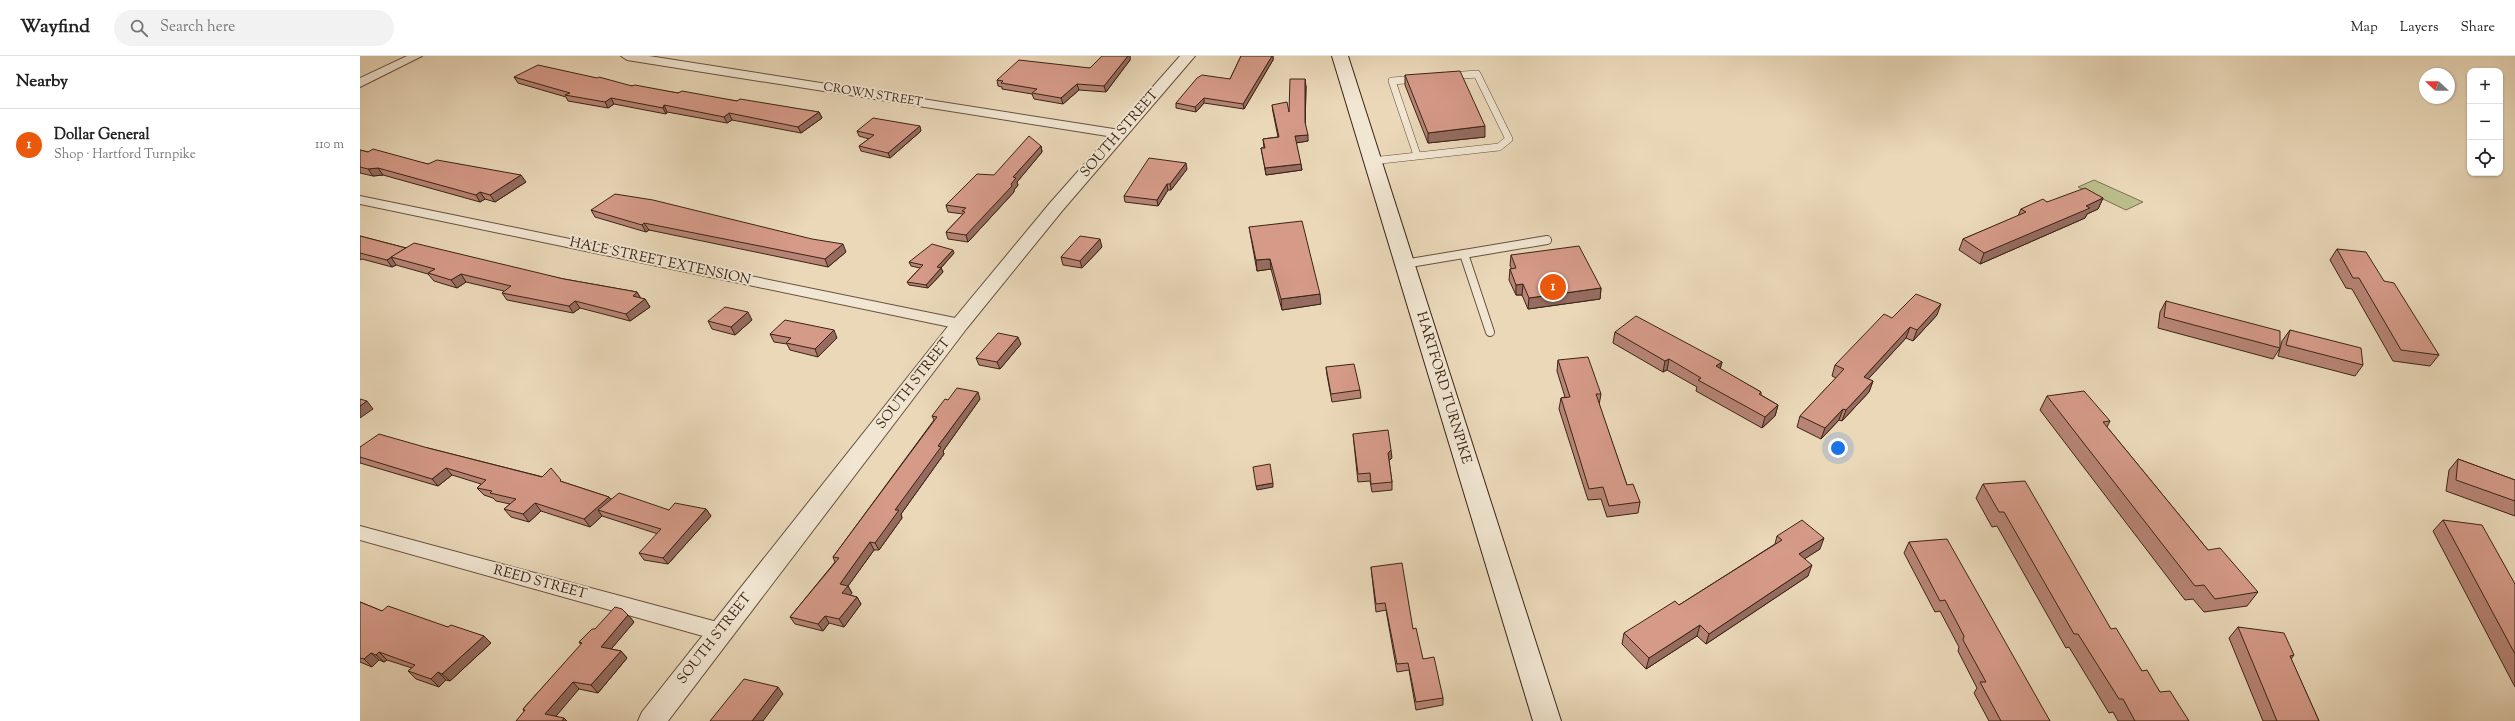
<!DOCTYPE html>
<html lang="en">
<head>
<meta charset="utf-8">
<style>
  body { margin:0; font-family:"Sorts Mill Goudy",serif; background:#f2f2f2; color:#222 }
  .controls { position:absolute; right:12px; top:12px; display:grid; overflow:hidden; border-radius:8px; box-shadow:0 1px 3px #0004 }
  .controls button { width:36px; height:36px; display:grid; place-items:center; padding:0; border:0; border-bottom:1px solid #e0e0e0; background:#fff; color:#222; font:20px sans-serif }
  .compass { position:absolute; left:2059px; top:12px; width:36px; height:36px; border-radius:50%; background:#fff; box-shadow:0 1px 3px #0004; rotate:292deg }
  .you { position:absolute; left:1478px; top:392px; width:14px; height:14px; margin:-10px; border:3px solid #fff; border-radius:50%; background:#1a73e8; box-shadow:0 0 0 6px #1a73e833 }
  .badge { display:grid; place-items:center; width:26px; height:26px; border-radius:50%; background:#ea580c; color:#fff; font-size:13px; font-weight:700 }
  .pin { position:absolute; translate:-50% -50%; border:2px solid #fff; box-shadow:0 1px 4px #0006 }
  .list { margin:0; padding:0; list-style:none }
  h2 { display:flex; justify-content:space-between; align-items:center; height:52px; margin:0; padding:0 16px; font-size:17px }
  h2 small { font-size:13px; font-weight:400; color:#767676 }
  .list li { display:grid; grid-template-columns:26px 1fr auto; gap:12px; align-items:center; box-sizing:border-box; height:72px; padding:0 16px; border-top:1px solid #e0e0e0 }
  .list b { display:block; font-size:15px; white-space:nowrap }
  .list p { margin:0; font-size:13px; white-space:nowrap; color:#767676 }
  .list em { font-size:13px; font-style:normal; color:#767676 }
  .icon { flex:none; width:22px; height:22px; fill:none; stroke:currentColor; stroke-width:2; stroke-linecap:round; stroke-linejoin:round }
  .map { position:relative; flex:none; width:2155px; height:665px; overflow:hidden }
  header { display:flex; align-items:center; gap:24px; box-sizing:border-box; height:56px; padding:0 20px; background:#fff; border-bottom:1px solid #e0e0e0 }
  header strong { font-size:19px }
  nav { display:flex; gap:22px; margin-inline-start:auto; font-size:14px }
  .search { width:280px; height:36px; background:#f2f2f2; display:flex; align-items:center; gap:10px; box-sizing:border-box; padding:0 14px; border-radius:22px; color:#767676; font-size:15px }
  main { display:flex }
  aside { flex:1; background:#fff }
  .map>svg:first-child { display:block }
</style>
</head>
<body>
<header>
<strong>Wayfind</strong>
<div class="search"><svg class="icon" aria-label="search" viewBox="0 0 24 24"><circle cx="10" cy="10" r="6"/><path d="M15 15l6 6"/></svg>Search here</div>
<nav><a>Map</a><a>Layers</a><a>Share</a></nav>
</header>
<main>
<aside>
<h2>Nearby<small></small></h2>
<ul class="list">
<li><span class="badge">1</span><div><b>Dollar General</b><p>Shop · Hartford Turnpike</p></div><em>110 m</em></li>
</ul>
</aside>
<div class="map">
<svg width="2155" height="665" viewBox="0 0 2155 665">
  <rect width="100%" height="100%" fill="#ead8b9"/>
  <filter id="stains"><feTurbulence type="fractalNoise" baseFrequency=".005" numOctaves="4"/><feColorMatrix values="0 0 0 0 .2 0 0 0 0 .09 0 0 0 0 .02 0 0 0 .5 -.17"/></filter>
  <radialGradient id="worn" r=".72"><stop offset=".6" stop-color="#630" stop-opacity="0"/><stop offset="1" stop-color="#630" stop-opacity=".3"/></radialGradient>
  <path fill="#bbbe8c" stroke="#7b7150" d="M1734,124L1783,146L1766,154L1718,131Z"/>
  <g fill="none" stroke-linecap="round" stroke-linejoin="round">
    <defs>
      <g id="service-far1">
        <path d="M1057,23L1032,25L1057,99"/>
        <path d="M1012,105L1139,91L1149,83L1117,18L1090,20"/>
      </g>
      <g id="service">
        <path d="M1104,198L1130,276"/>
        <path d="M1044,208L1187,184"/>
      </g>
      <g id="minor">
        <path d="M47,0H62L0,31V22Z"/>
        <path d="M261,0H289L760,74L767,78L760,82L267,4Z"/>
        <path d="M0,140L600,263L606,264L608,268L606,272L600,273L0,148Z"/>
        <path d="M0,470L361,567L368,570L371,576L368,582L361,585L0,484Z"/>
      </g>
      <path id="tertiary" d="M820,0H835L702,155L607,272L308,665H278L282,656L593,264L690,147Z"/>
      <path id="secondary" d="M972,0H988L1201,665H1173Z"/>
    </defs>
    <use href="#service-far1" stroke="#67513e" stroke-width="8"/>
    <use href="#service" stroke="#67513e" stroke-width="10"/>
    <use href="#minor" stroke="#67513e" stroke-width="2"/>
    <use href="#tertiary" stroke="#67513e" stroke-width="2"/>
    <use href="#secondary" stroke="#3b2415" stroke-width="2"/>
    <use href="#service-far1" stroke="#f1e6d2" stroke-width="7"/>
    <use href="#service" stroke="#f1e6d2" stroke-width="8"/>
    <use href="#minor" fill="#f1e6d2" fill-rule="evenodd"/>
    <use href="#tertiary" fill="#f1e6d2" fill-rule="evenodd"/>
    <use href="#secondary" fill="#f1e6d2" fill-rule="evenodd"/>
  </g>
  <g fill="#b78475" stroke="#3b2415">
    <path d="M742,0H770V4L746,36L719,34L703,48L674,43L672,38L642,33V31L638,30L637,24L730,12Z"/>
    <path d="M881,0H913V4L884,53L844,47L836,56L816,52V47L870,23Z"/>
    <path d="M1045,19L1125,81L1068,87L1045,29Z"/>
    <path d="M154,21L272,30L318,37L459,56L462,62L441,77L372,64L367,67L307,56L306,58L254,48L248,52L208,45L206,41L158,27Z"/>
    <path d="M946,30L945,69L948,85L936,87L942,114L906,119L901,92H904L903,83L918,81L913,56L912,49L929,56Z"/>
    <path d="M497,75H561L530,102L501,95L499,90L509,83L499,80Z"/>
    <path d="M681,90L682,96L657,126L658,129L654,134V136L608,186L588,183L586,176L603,158L588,156L586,149Z"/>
    <path d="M0,94L8,96L68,108L166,126L135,146L125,143L120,146L23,119L13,120L0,117Z"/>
    <path d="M827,113L811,134H808L798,150L765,146L764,140Z"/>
    <path d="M1743,142L1738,153L1727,158L1725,162L1620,208L1599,194L1603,183L1658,160L1661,153L1687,146Z"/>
    <path d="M231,154L486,196L468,211L289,174L286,176L235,161Z"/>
    <path d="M889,171L961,248L922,254L911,213L897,215Z"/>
    <path d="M0,180L46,192L204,223L277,236L280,242L285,243L290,251L270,265L220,252L213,257L147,244L142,237L144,235L106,226L97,232L74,225L68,218L36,209L32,211L2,203L0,204Z"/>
    <path d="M742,191L722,212L703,209L701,201Z"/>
    <path d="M1977,193L2024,225L2079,299L2070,310L2033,305L1992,233L1986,232L1970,204Z"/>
    <path d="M594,197L581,212L583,216L568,232L549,229L547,226L560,212L551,210L549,206Z"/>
    <path d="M1151,199L1241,232L1240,243L1168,253L1162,239H1156L1149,224L1150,213H1152L1150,210Z"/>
    <path d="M1806,245L1920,292L1913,303L1798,272L1800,256Z"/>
    <path d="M1577,259L1553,285L1546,282L1508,323L1513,325L1509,336L1482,365L1479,364L1461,383L1437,371L1440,360L1476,322L1472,320L1475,309L1532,262Z"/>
    <path d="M392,264L375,279L352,273L348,265Z"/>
    <path d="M1930,274L2003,309L1995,320L1918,300L1922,285Z"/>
    <path d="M1255,276L1362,306L1360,313L1401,336V339L1418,349L1415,360L1402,372L1336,335L1337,331L1307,314L1303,316L1253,287Z"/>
    <path d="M410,278L477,282L458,301L430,294L427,288L414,286Z"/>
    <path d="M661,288L640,313L619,309L616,302Z"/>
    <path d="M1198,304L1241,338L1239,349L1267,429L1280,446L1278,457L1247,461L1241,443L1228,444L1199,353L1201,342L1205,341L1197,315Z"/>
    <path d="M966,311L1000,334L1001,342L972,346L967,319Z"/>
    <path d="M1687,340L1750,365L1747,371L1848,494L1898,536L1887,550L1844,556L1833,543L1825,544L1680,354Z"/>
    <path d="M620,343L583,395L584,398L541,458L542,462L519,494H514L488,530L492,537L490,539L497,541L501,548L484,571L469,567L463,575L435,568L430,561L475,506L473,501L574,364L572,360L588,344Z"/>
    <path d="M993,378L1032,402L1029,404L1032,426V434L1012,436L1010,425L998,426Z"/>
    <path d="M0,391L68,392L203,426L249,441L251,443L309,454L346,453L351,460L308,508L284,504L279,497L298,478L242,460L230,471L181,455L169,466L151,461L144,453L150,448L136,445L133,442L124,439L117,432L121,428L92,419L78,430L0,407Z"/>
    <path d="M2098,403L2155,424V460L2086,435L2089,414Z"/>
    <path d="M1623,428L1751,573L1782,615L1800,636L1829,665H1758L1753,656L1749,657L1709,591L1706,592L1637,470L1632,471L1616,442Z"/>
    <path d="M2083,464L2155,528V631L2073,475Z"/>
    <path d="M1417,480L1460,493L1444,503L1448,520L1346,588L1337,580L1286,613L1262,588L1264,577L1319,549L1415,488Z"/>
    <path d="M1549,486L1690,665H1629L1614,637L1617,632L1598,595L1599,591L1580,555L1575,556L1544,497Z"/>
    <path d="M1011,511L1053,573L1063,603L1083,642V649L1056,654L1049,614L1037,616L1026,554L1016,556Z"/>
    <path d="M0,546L22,555L124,580L131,587L90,625L86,624L79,631L56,623L48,615L52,612L27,604L24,606L19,604L12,611L0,606Z"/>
    <path d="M268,559L274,566L251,593L261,595L267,602L238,637L219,633L164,655L163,653L221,589L219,586L235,573Z"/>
    <path d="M1878,571L1934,599L1931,603L1959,665H1903L1869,582Z"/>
  </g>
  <g fill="#956c5f" stroke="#3b2415">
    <path d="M768,0H770V4L746,36L744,30Z"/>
    <path d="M912,0H913V4L884,53L883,48Z"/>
    <path d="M945,23L946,30L945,73Z"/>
    <path d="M717,28L719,34L703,48L701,42Z"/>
    <path d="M251,42L254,48L248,52L245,46Z"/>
    <path d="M844,42V47L836,56L835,51Z"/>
    <path d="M304,49L307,56L306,58L303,52Z"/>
    <path d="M459,56L462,62L441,77L438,71Z"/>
    <path d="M369,57L372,64L367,67L364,61Z"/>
    <path d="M560,70L561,75L530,102L528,97Z"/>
    <path d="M1125,70V81L1068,87V77Z"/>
    <path d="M948,79V85L935,87V80Z"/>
    <path d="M681,90L682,96L657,126L658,129L654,134V136L608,186L606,179L653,121Z"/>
    <path d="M826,107L827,113L811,134L810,128Z"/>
    <path d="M941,108L942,114L906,119L905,112Z"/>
    <path d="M18,112L23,119L13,120L8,113Z"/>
    <path d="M161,119L166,126L135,146L130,139Z"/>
    <path d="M807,128L808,134L798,150L797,144Z"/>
    <path d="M120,136L125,143L120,146L116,139Z"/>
    <path d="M1743,142L1738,153L1727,158L1725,162L1620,208L1624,197Z"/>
    <path d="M284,167L289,174L286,176L282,169Z"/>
    <path d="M740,183L742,191L722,212L720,205Z"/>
    <path d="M483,188L486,196L468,211L465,203Z"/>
    <path d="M46,192L31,201L36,209L32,211L27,204Z"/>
    <path d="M593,194L594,197L578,215L577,211Z"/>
    <path d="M910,203L911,213L897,215L896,204Z"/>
    <path d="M581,212L583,216L568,232L566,229Z"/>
    <path d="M101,218L106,226L97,232L91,224Z"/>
    <path d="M1163,228L1162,239H1156V229Z"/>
    <path d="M1241,232L1240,243L1168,253L1169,242Z"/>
    <path d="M277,236L282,244L273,240Z"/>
    <path d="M960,238L961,248L922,254L921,243Z"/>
    <path d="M285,243L290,251L270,265L266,258Z"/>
    <path d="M215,245L220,252L213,257L209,250Z"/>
    <path d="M1581,248L1577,259L1553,285L1557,274Z"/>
    <path d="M388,256L392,264L375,279L371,271Z"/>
    <path d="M1550,271L1546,282L1500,332L1504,321Z"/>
    <path d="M474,274L477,282L458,301L455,293Z"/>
    <path d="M658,281L661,288L640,313L637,306Z"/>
    <path d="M1309,303L1307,314L1303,316L1305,305Z"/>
    <path d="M1362,306L1359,317L1356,310Z"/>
    <path d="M1513,325L1509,336L1482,365L1486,354Z"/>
    <path d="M618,336L620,343L583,395L584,398L541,458L542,462L519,494L515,487L535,454L578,390Z"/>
    <path d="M7,345L13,353L0,362V350Z"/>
    <path d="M1418,349L1415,360L1402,372L1405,361Z"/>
    <path d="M1483,353L1479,364L1461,383L1465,372Z"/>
    <path d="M1031,394L1032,402L1028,405V397Z"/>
    <path d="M86,412L92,419L78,430L72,423Z"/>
    <path d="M913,427V431L897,434L896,430Z"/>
    <path d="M249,441L255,449L238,454L242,460L230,471L224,463Z"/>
    <path d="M175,447L181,455L169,466L163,458Z"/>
    <path d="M346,453L351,460L308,508L303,502Z"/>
    <path d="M1464,482L1460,493L1435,509L1439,498Z"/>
    <path d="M510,486L514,494L488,530L492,537L486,545L482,537L480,528Z"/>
    <path d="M1452,509L1448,520L1346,588L1349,578Z"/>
    <path d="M497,541L501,548L484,571L479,563Z"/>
    <path d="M268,559L274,566L247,598L241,591Z"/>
    <path d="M465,560L469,567L463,575L458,568Z"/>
    <path d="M1340,569L1337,580L1286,613L1289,602Z"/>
    <path d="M124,580L131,587L90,625L82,618Z"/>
    <path d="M261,595L267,602L238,637L231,629Z"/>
    <path d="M19,596L27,604L24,606L16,599Z"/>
    <path d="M11,597L19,604L12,611L4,603Z"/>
    <path d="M78,616L86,624L79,631L71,623Z"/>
    <path d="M213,626L219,633L192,665L185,658Z"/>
    <path d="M418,631L423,638L403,665H392Z"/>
    <path d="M204,662L207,665H202Z"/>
  </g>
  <g fill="#d59a88" stroke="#3b2415">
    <path d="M742,0H768L744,30L717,28L701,42L672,37L677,33L641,27L643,25L637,24L659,4L730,12Z"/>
    <path d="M881,0H912L883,48L844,42L835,51L816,47L837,22L842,19L870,23Z"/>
    <path d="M178,9L237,22L239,21L272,30L275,29L318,37L322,35L377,45L380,43L459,56L438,71L369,57L364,61L304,49L303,52L251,42L245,46L205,39L210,37L154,21Z"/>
    <path d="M1100,15L1125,70L1068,77L1045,19Z"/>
    <path d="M930,23H945V66L948,79L935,80L941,108L905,112L901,92H905L903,83L919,81L912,49L927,46L929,56Z"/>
    <path d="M513,62L560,70L528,97L499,90L514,79L497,75Z"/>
    <path d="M669,80L681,90L653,121L656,122L651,128L652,130L606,179L586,176L605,156L602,155L606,152L586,149L617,118L634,119Z"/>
    <path d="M13,93L68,108L77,104L161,119L130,139L120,136L116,139L18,112L8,113L0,111V94L8,96Z"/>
    <path d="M789,102L826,107L810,128H807L797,144L764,140Z"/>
    <path d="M1725,132L1743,142L1726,150L1730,152L1624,197L1603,183L1666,156L1661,153L1683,143L1687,146Z"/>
    <path d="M255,138L293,144L452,183L483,188L465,203L284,167L282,169L231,154Z"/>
    <path d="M942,165L960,238L921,243L910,203L896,204L889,171Z"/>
    <path d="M0,180L46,192L27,204L0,197Z"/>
    <path d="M720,180L740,183L720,205L701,201Z"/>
    <path d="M54,187L204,223L277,236L273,240L285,243L266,258L215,245L209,250L142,237L151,230L101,218L91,224L68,217L75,213L31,201Z"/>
    <path d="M572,188L593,194L577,211L581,212L566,229L547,226L563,209L549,206Z"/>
    <path d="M1219,190L1241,232L1169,242L1163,228L1156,229L1150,213L1156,212L1151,199Z"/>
    <path d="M1977,193L2006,196L2024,225L2034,227L2079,299L2041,294L1999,222H1993Z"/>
    <path d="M1556,238L1581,248L1557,274L1550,271L1504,321L1513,325L1486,354L1483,353L1465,372L1440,360L1484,313L1475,309L1524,258L1532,262Z"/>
    <path d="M1806,245L1920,275V292L1804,261Z"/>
    <path d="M365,251L388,256L371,271L348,265Z"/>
    <path d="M1276,260L1362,306L1356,310L1401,336L1399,338L1418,349L1405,361L1338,324L1341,322L1309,303L1305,305L1255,276Z"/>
    <path d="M425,264L474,274L455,293L426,287L431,282L410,278Z"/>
    <path d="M1930,274L2001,292L2003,309L1926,289Z"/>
    <path d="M638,277L658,281L637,306L616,302Z"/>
    <path d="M1228,301L1241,338H1236L1267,429L1273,428L1280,446L1249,450L1243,431L1229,433L1201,342L1210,341L1198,304Z"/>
    <path d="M994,308L1000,334L971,338L966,311Z"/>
    <path d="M597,332L618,336L578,390L581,391L535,454H539L515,487L510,486L480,528L488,530L482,537L497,541L479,563L465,560L458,568L430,561L479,502L473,501L577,361L572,360L585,343L588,344Z"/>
    <path d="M1724,335L1750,365L1743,366L1848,494L1860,492L1898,536L1855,543L1844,529L1835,530L1687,340Z"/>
    <path d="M0,343L7,345L0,350Z"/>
    <path d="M1028,374L1031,394L1028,397L1032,426L1011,428L1010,417L998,418L993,378Z"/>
    <path d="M19,378L68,392L182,421L191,412L201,424L200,425L249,441L224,463L175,447L163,458L144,453L156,443L130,437L132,435L117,432L126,424L86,412L72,423L0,401V391Z"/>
    <path d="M2098,403L2155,424V445L2096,424Z"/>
    <path d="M910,408L913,427L896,430L893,411Z"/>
    <path d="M1665,425L1751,573L1756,572L1782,615L1787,614L1800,636L1810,635L1829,665H1775L1763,643H1759L1718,578H1714L1644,456H1639L1623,428Z"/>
    <path d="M259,437L309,454L315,447L346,453L303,502L279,497L301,473L238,454Z"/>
    <path d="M1442,464L1464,482L1439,498L1452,509L1349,578L1340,569L1289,602L1264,577L1315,545L1319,549L1422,484L1417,480Z"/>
    <path d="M2083,464L2122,469L2155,528V598Z"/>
    <path d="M1587,483L1690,665H1641L1620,626H1626L1603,584L1604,580L1585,544L1580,545L1549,486Z"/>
    <path d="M1042,507L1053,573L1056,572L1063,603L1074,601L1083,642L1056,646L1048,607L1037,608L1025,547L1016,548L1011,511Z"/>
    <path d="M0,546L22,555L28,550L88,571L91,569L124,580L82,618L78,616L71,623L48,615L55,609L19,596L16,599L11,597L4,603L0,602Z"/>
    <path d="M255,551L262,553L268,559L241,591L261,595L231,629L213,626L185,658L204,662L202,665H156L165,654L163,653L222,587L219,586L232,573H235Z"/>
    <path d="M1878,571L1924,577L1934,599L1930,600L1959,665H1917Z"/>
    <path d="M384,623L418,631L392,665H350Z"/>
  </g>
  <g text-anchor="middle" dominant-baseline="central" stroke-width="4" stroke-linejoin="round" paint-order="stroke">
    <g font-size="12" fill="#3b2415" stroke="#f1e6d2">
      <text transform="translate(513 39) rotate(9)">CROWN STREET</text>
    </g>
    <g font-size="14" fill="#3b2415" stroke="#f1e6d2">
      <text transform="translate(760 78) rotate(-49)">SOUTH STREET</text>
      <text transform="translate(300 206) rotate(12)">HALE STREET EXTENSION</text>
      <text transform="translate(554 328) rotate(-52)">SOUTH STREET</text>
      <text transform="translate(1083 332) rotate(73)">HARTFORD TURNPIKE</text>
      <text transform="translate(180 527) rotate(15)">REED STREET</text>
      <text transform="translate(355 583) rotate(-52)">SOUTH STREET</text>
    </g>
  </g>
  <rect width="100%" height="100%" filter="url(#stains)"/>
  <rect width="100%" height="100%" fill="url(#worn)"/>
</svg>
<div class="controls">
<button>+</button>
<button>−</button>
<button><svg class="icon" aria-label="locate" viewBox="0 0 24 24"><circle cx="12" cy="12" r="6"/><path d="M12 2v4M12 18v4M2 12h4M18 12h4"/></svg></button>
</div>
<svg class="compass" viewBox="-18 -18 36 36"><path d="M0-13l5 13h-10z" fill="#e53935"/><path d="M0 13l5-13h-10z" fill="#767676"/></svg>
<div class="you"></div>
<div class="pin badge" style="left:1193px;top:231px">1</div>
</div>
</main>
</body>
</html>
